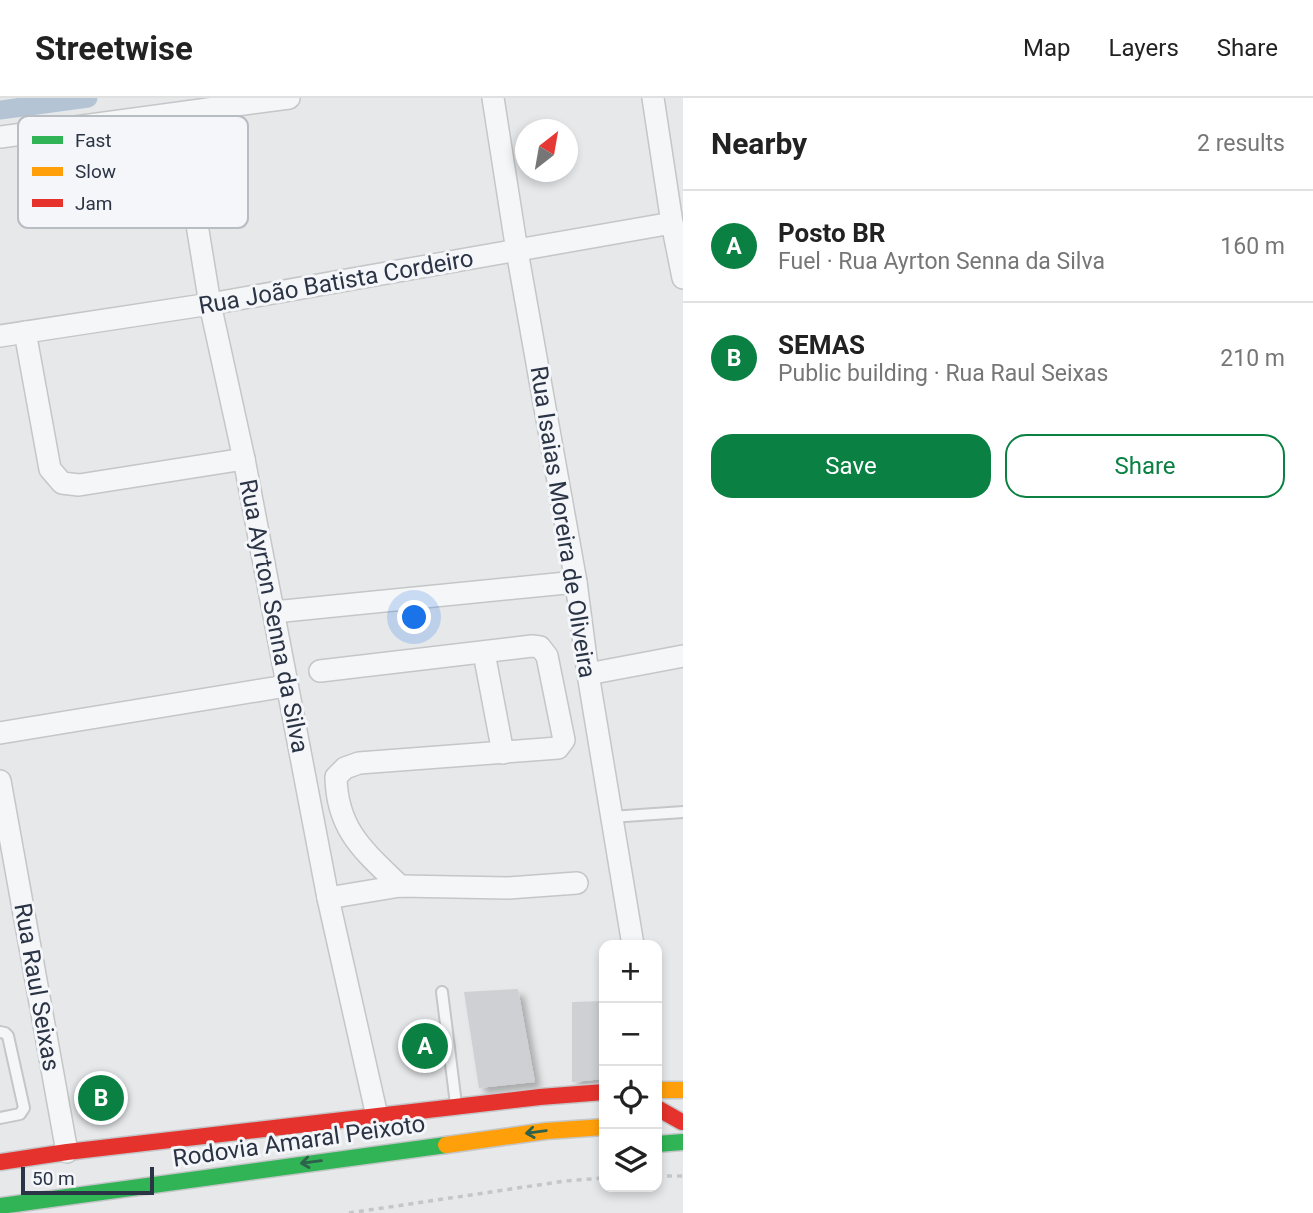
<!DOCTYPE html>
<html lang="en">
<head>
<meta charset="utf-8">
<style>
  body { margin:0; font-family:Roboto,sans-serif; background:#f2f2f2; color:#222 }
  .controls { position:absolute; right:21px; bottom:21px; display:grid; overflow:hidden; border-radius:14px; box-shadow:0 4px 10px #0003 }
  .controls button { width:63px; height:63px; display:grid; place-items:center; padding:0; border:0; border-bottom:2px solid #e0e0e0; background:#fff; color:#222; font:35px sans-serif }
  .compass { position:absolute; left:515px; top:21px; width:63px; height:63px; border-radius:50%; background:#fff; box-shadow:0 4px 10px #0003; rotate:31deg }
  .scale { position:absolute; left:21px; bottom:18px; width:133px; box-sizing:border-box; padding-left:7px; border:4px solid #2b3445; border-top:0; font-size:19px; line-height:24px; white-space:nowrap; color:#2b3445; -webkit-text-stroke:5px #f4f6f9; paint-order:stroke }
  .you { position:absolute; left:415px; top:520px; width:24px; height:24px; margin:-18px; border:5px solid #fff; border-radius:50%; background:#1a73e8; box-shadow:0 0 0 10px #1a73e833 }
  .badge { display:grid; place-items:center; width:46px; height:46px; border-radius:50%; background:#0b8043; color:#fff; font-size:23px; font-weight:700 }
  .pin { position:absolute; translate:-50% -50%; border:4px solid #fff; box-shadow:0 2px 7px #0006 }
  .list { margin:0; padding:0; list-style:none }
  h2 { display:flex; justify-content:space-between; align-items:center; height:91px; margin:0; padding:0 28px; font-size:30px }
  h2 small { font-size:23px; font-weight:400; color:#767676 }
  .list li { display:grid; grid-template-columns:46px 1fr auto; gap:21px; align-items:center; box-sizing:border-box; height:112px; padding:0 28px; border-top:2px solid #e0e0e0 }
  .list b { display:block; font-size:26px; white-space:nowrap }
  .list p { margin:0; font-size:23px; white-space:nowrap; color:#767676 }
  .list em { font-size:23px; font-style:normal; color:#767676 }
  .actions { display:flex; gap:14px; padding:21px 28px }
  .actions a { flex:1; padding:16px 0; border:2px solid #0b8043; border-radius:21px; text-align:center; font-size:24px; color:#0b8043 }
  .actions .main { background:#0b8043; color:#fff }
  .icon { flex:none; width:38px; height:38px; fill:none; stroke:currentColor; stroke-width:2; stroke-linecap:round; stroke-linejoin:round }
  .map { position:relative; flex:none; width:683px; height:1115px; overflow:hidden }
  header { display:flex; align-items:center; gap:42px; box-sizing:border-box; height:98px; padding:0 35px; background:#fff; border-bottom:2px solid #e0e0e0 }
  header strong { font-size:33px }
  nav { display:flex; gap:38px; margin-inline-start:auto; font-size:24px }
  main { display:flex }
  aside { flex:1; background:#fff }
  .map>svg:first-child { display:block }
</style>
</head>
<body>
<header>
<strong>Streetwise</strong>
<nav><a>Map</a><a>Layers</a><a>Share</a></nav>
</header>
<main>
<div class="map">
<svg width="683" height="1115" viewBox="0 0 683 1115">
  <defs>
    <filter id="shadow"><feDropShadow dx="6" dy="6" stdDeviation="3.5" flood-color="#0004"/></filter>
  </defs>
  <rect width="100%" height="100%" fill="#e6e8ea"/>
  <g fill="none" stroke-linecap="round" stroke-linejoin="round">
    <path stroke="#b4c4d5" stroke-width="19" d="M0,12L88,0"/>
  </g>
  <g fill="#ced0d3" filter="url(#shadow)">
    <path d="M518,891L535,984L479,990L464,894Z"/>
    <path d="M604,903V981L572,984V904Z"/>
  </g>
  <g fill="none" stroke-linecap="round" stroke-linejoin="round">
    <defs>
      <g id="lane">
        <path d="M611,719L683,714"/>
        <path d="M442,894L456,1006"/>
        <path d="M0,934L5,935L8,938L24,1010L20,1016L0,1020"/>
      </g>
      <g id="street">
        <path d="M493,0L517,153L576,484L588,576L633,847"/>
        <path d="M653,0L672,125L683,180"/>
        <path d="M179,17L210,206L244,361L328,800L377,1018"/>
        <path d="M0,39L289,0"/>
        <path d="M25,234L50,371L62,385L79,387L244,361"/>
        <path d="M0,238L210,206L672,125"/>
        <path d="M274,514L576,484"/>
        <path d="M484,555L503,655"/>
        <path d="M320,573L532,548L540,549L547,558L564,642L558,650L359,665L345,670L336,679C337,732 364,753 400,788"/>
        <path d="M588,576L683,558"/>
        <path d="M0,635L286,588"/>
        <path d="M0,683L67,1054"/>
        <path d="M328,800L400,788L508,790L577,785"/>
      </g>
      <g id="fast">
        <path d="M657,1046L683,1044"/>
        <path d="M0,1108L446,1047"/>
      </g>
      <g id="slow">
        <path d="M657,992H683"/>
        <path d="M446,1047L546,1033L604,1029"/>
      </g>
      <g id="jam">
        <path d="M657,1010L682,1024"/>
        <path d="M0,1064L67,1054L540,999L604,994"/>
      </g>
    </defs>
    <use href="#lane" stroke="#c4c6c8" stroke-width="14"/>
    <use href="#street" stroke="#c4c6c8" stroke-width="24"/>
    <use href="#fast" stroke="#c4c6c8" stroke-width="19"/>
    <use href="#slow" stroke="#c4c6c8" stroke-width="19"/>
    <use href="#jam" stroke="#c4c6c8" stroke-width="19"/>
    <g stroke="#c5c6ca" stroke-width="3.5" stroke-dasharray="5 5" stroke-linecap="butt">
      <path d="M657,1078H683"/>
      <path d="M349,1115L565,1083L604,1080"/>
    </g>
    <use href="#lane" stroke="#f5f6f7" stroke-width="10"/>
    <use href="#street" stroke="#f5f6f7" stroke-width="21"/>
    <use href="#fast" stroke="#30b455" stroke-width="16"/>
    <use href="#slow" stroke="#ff9f0a" stroke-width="16"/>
    <use href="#jam" stroke="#e5322d" stroke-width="16"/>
  </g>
  <defs><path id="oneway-shaft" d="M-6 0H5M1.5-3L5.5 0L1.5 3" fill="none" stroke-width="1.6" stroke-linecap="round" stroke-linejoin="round" transform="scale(1.75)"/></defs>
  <g stroke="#2d614b">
    <use href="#oneway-shaft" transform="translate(536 1034) rotate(172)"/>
    <use href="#oneway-shaft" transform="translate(311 1064) rotate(173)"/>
  </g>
  <g text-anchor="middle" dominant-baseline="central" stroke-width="6" stroke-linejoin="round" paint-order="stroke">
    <g font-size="24" fill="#2b3445" stroke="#f4f6f9">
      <text transform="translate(336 184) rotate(-10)">Rua João Batista Cordeiro</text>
      <text transform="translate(563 424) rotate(81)">Rua Isaias Moreira de Oliveira</text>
      <text transform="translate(274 518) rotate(79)">Rua Ayrton Senna da Silva</text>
      <text transform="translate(37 889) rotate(80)">Rua Raul Seixas</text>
      <text transform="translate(299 1043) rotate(-8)">Rodovia Amaral Peixoto</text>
    </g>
  </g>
  <rect x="18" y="18" width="230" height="112" rx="10" fill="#f4f6f9" stroke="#b8bcc3" stroke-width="2"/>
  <rect x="32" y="38" width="31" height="8" fill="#30b455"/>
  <rect x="32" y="69" width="31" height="9" fill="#ff9f0a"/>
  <rect x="32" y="101" width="31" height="8" fill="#e5322d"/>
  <g font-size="19" fill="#2b3445">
    <text x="75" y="49">Fast</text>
    <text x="75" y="80">Slow</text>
    <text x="75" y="112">Jam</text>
  </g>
</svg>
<div class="controls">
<button>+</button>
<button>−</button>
<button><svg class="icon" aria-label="locate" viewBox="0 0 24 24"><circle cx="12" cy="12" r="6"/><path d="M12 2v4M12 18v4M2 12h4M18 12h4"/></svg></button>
<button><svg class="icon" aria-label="layers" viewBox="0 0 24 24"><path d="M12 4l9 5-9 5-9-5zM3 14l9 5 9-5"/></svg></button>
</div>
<svg class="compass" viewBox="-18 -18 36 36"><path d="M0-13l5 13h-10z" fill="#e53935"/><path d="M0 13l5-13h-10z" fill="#767676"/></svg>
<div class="scale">50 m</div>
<div class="you"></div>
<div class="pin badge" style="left:425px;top:948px">A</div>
<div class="pin badge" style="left:101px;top:1000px">B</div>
</div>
<aside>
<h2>Nearby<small>2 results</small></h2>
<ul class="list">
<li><span class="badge">A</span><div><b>Posto BR</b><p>Fuel · Rua Ayrton Senna da Silva</p></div><em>160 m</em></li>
<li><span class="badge">B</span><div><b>SEMAS</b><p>Public building · Rua Raul Seixas</p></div><em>210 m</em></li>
</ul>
<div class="actions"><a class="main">Save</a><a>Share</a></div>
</aside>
</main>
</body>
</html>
